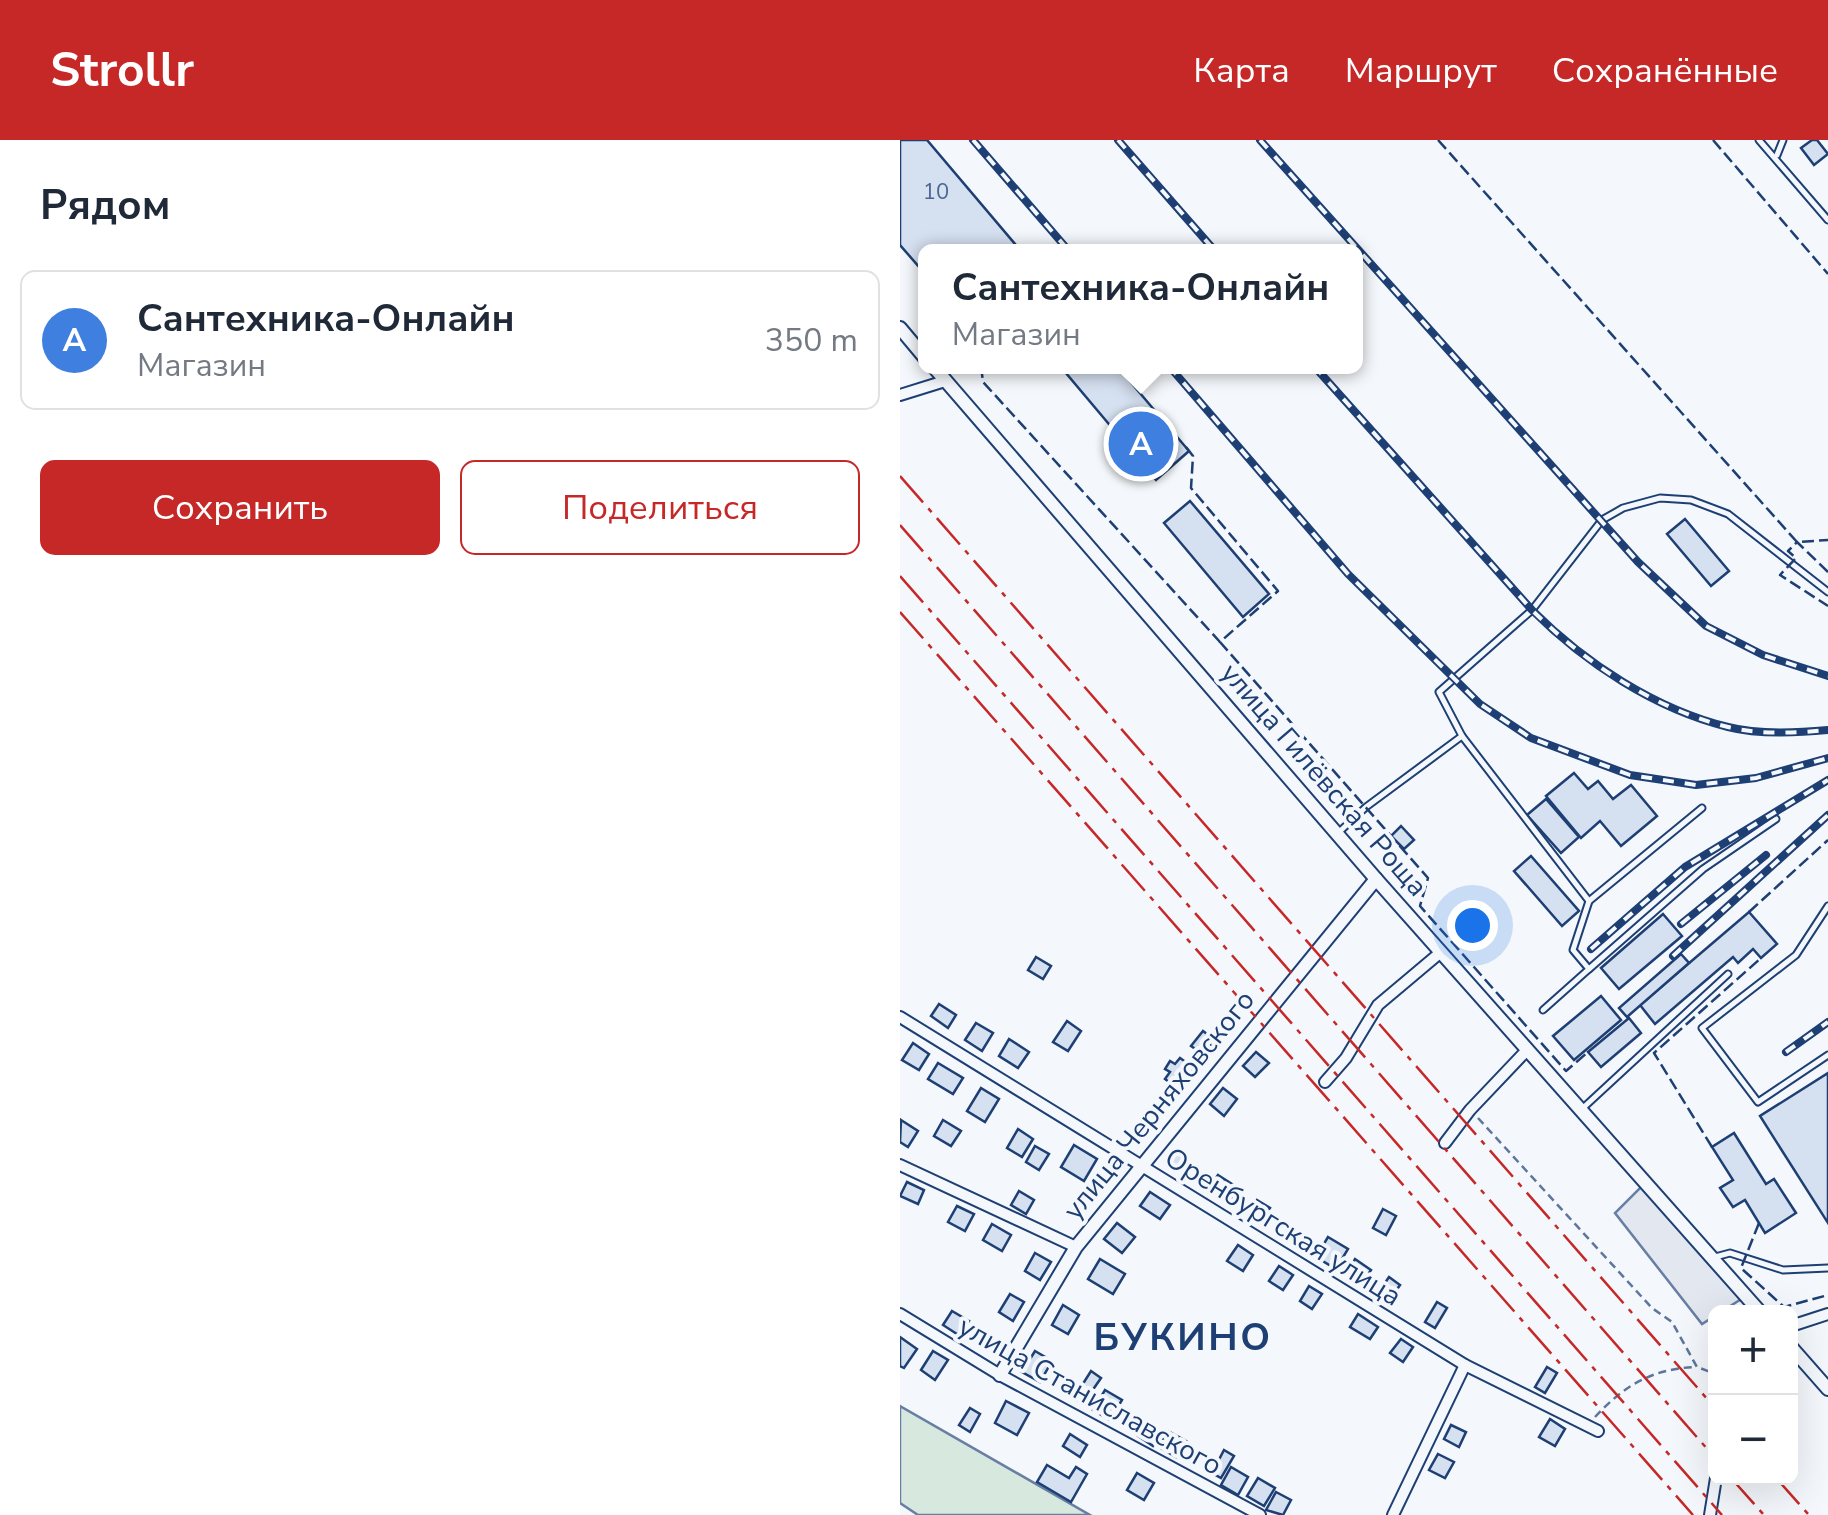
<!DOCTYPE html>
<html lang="ru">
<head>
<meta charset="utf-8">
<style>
  body { margin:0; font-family:"Nunito Sans",sans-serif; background:#f6f6f7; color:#1f2937 }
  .controls { position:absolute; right:30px; bottom:30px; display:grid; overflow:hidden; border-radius:15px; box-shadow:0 10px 40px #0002 }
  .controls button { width:90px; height:90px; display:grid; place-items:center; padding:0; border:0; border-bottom:2px solid #e0e1e3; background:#fff; color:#1f2937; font:50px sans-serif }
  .you { position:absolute; left:572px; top:785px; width:35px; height:35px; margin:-25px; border:8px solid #fff; border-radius:50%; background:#1a73e8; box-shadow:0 0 0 15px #1a73e833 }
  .badge { display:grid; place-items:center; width:65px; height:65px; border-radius:50%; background:#c62828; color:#fff; font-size:32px; font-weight:700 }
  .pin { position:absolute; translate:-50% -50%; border:5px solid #fff; box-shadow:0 2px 10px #0006 }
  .popup { position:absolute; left:18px; top:104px; width:445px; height:130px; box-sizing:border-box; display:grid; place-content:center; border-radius:15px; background:#fff; filter:drop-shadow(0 2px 8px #0005); font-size:32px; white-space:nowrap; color:#747a83 }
  .popup b { font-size:38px; color:#1f2937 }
  .popup::after { content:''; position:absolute; left:50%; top:100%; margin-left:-20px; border:20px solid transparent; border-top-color:#fff }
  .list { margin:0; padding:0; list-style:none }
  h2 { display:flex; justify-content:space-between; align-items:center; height:130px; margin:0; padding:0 40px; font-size:42px }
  h2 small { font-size:32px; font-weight:400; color:#747a83 }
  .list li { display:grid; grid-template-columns:65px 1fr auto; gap:30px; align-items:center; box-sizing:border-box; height:140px; margin:0 20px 20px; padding:0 20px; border:2px solid #e0e1e3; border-radius:15px }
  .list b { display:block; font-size:38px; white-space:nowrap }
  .list p { margin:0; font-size:32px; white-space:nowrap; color:#747a83 }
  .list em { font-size:32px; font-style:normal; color:#747a83 }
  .actions { display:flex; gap:20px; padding:30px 40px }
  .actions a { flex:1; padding:22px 0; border:2px solid #c62828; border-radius:15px; text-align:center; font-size:35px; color:#c62828 }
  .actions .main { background:#c62828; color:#fff }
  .map { position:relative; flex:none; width:928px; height:1375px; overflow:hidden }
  header { display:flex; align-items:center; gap:60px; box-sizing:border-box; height:140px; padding:0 50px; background:#c62828; color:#fff }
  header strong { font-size:48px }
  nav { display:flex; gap:55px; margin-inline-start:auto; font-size:35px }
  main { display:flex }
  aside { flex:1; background:#fff }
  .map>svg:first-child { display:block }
</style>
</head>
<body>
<header>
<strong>Strollr</strong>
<nav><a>Карта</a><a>Маршрут</a><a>Сохранённые</a></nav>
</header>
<main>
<aside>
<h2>Рядом<small></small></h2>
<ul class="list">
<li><span class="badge" style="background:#3f7fe0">A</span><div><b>Сантехника-Онлайн</b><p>Магазин</p></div><em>350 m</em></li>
</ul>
<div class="actions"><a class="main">Сохранить</a><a>Поделиться</a></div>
</aside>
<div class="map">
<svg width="928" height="1375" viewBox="0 0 928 1375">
  <rect width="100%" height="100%" fill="#f4f7fb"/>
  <path fill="#d7e8df" stroke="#687fa3" stroke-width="2.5" d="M0,1266L190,1375H18L0,1363Z"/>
  <path fill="#e3e8f0" stroke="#687fa3" stroke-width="2.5" d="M745,1043L846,1156L802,1184L715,1073Z"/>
  <g fill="#d5e0f0" stroke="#1d3f73" stroke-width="2.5">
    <path d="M0,0H27L121,111H26V135L0,105Z"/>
    <path d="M912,0H917L928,14L914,25L901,8Z"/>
    <path d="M160,226H217L289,311L256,340Z"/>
    <path d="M290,361L369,454L343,477L264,383Z"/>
    <path d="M785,379L829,431L811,446L767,394Z"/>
    <path d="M674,633L688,649L698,641L713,659L731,645L757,676L721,706L700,681L681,698L646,656Z"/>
    <path d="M646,659L679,697L661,713L627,675Z"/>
    <path d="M501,686L514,700L504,709L491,696Z"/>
    <path d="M631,716L679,771L662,786L614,731Z"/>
    <path d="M849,772L877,804L861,818L853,809L838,823L833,817L755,884L740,865Z"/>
    <path d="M763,774L782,796L719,849L701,828Z"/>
    <path d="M781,814L789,823L727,877L719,868Z"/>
    <path d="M136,817L151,826L143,839L128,830Z"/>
    <path d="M701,856L721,880L674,920L653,896Z"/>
    <path d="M39,864L56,875L48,888L31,876Z"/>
    <path d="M729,878L741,893L701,927L688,912Z"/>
    <path d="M167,881L181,891L168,911L153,902Z"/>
    <path d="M76,883L93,893L82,911L65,900Z"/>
    <path d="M303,891L315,900L304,915L291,906Z"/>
    <path d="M109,899L129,912L118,928L99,916Z"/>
    <path d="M13,903L29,914L19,930L2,920Z"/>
    <path d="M356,912L369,923L355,937L343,926Z"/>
    <path d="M280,918L294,928L280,950L265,939L270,932L265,929L270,921L275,924Z"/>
    <path d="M38,923L63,938L53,954L28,939Z"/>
    <path d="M928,933V1083L860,976Z"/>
    <path d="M81,948L99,959L85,982L67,971Z"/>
    <path d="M323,948L337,959L324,976L310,964Z"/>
    <path d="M1,980L18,991L8,1007L0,1002Z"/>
    <path d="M43,980L61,991L51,1006L34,996Z"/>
    <path d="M118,989L133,999L122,1017L107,1008Z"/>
    <path d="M834,993L866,1044L874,1039L896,1073L865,1093L845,1060L833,1067L820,1048L833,1040L812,1007Z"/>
    <path d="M174,1005L197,1019L184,1041L161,1027Z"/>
    <path d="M135,1006L149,1014L139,1030L126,1022Z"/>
    <path d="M274,1010L289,1022L281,1033L266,1021Z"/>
    <path d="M318,1035L338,1048L329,1063L308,1049Z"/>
    <path d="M7,1042L24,1050L18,1064L0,1056Z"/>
    <path d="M119,1051L134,1060L126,1074L111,1065Z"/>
    <path d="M250,1052L270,1065L260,1079L240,1066Z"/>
    <path d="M357,1060L370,1068L360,1083L348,1075Z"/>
    <path d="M57,1066L74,1074L65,1091L48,1082Z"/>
    <path d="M483,1069L496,1076L486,1095L473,1088Z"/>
    <path d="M217,1083L235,1097L222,1113L204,1099Z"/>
    <path d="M92,1084L111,1095L102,1111L83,1100Z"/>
    <path d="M428,1097L448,1109L436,1129L416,1117Z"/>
    <path d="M338,1105L353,1115L343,1131L327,1121Z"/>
    <path d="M135,1113L151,1122L140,1140L125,1131Z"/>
    <path d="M200,1119L225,1134L213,1154L188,1139Z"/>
    <path d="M455,1119L471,1130L461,1145L446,1135Z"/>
    <path d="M379,1126L393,1135L383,1150L369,1141Z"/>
    <path d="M489,1137L500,1145L489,1161L478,1153Z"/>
    <path d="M409,1146L422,1154L412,1169L400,1161Z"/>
    <path d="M110,1154L124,1162L113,1181L99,1172Z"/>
    <path d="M537,1162L547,1168L535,1188L525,1182Z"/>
    <path d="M163,1165L179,1175L168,1194L152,1185Z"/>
    <path d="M52,1171L69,1181L60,1196L43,1185Z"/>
    <path d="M458,1174L478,1187L470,1199L450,1187Z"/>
    <path d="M0,1197L17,1209L4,1228L0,1226Z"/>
    <path d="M501,1199L513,1207L503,1222L490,1213Z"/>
    <path d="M33,1211L48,1220L35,1240L21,1230Z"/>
    <path d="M135,1211L152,1221L140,1242L122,1232Z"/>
    <path d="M647,1227L657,1233L645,1253L635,1247Z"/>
    <path d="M191,1231L201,1238L183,1264L174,1258Z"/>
    <path d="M205,1250L222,1260L210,1280L193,1270Z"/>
    <path d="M106,1261L129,1273L117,1295L95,1283Z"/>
    <path d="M70,1268L80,1274L70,1292L59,1285Z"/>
    <path d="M650,1279L665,1289L655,1306L639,1297Z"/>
    <path d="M245,1285L261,1294L253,1306L238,1296Z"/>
    <path d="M551,1285L566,1292L559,1307L544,1299Z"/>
    <path d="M268,1291L286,1301L276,1317L259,1307Z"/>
    <path d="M170,1294L187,1305L180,1317L163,1306Z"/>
    <path d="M324,1310L334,1316L321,1338L312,1333Z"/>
    <path d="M538,1314L554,1322L545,1338L529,1330Z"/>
    <path d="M147,1325L169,1338L176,1327L187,1334L171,1362L137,1342Z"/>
    <path d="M331,1327L348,1337L338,1355L321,1345Z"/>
    <path d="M237,1333L254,1343L244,1360L227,1350Z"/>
    <path d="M358,1338L375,1348L364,1366L347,1356Z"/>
    <path d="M376,1352L391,1360L383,1375L366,1370Z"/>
  </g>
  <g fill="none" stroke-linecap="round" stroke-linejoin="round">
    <defs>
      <g id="service">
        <path d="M859,0L928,80"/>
        <path d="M877,15L883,0"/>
        <path d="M562,596L689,761L802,668"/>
        <path d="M438,693L466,667L562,596L539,552L632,470L702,380L723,368L760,358L791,360L828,374L928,452"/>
        <path d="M689,761L673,810L689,829L803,729L876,679"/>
        <path d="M928,766L896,815L802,888L858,962L928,915"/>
        <path d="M643,870L689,829"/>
        <path d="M683,968L828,834"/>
        <path d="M815,1117L830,1113L883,1130L928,1128"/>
      </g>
      <g id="minor">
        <path d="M0,255L45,241"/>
        <path d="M0,877L565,1225L698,1291"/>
        <path d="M425,942L446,918L478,865L541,812"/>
        <path d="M545,1003L570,970L627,910"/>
        <path d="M0,1025L176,1107"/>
        <path d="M0,1174L100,1235L360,1375"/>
        <path d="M891,1186L928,1174"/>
        <path d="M493,1375L565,1225"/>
        <path d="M810,1375L816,1338"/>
      </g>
      <g id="tertiary">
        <path d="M0,188L26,219"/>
        <path d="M33,226L476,739L860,1172"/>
        <path d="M891,1207L928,1249"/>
        <path d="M100,1235L176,1107L476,739"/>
      </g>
    </defs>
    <use href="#service" stroke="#1d3f73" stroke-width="9"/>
    <use href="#minor" stroke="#1d3f73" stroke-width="14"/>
    <use href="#tertiary" stroke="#1d3f73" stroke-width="16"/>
    <g stroke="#5e769c" stroke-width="2.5" stroke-dasharray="8 5" stroke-linecap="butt">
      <path d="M578,978L752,1168L772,1182L797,1227L816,1234"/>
      <path d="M695,1277C724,1246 751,1229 795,1227"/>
    </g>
    <use href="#service" stroke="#f4f7fb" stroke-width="5"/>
    <use href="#minor" stroke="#f4f7fb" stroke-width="10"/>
    <use href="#tertiary" stroke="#f4f7fb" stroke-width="12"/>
    <defs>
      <g id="rail">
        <path d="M73,0L169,111"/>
        <path d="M218,0L315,111"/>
        <path d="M360,0L738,422L806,486L863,515L928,536"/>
        <path d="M269,226L448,434L580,564L631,598L730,635L796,645L856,638L928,618"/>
        <path d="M414,226L632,470C685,523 755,569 828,587C859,595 896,593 928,590"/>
        <path d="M781,784L866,715"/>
        <path d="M691,809L785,727L928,640"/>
        <path d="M773,816L928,675"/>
        <path d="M886,912L928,882"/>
      </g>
    </defs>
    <use href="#rail" stroke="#1d3f73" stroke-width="8"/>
    <use href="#rail" stroke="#f4f7fb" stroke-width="4" stroke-dasharray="11" stroke-linecap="butt"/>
    <g stroke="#1d3f73" stroke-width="2.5" stroke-dasharray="12 5" stroke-linecap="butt">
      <path d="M538,0L897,402L928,400"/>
      <path d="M813,0L928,134"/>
      <path d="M81,226L83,242L320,502"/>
      <path d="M286,307L293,316L291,348L378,451L320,502L528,738L520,766L666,931L688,912"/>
      <path d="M928,432L897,402L888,411L896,418L880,435L928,466"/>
      <path d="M849,772L928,700"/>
      <path d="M812,1007L754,913L861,818"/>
      <path d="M859,1083L841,1128L884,1167L928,1155"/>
    </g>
    <g stroke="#c62828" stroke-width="2.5" stroke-dasharray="35 8 5 8" stroke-linecap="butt">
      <path d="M0,336L816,1269"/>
      <path d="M0,385L816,1319"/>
      <path d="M0,436L822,1375"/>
      <path d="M0,472L793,1375"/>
      <path d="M831,1338L864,1375"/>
      <path d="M876,1338L909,1375"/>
    </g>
  </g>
  <g text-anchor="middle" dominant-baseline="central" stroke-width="8" stroke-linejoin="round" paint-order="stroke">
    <g font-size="22" fill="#4b6792">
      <text x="36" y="52">10</text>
    </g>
    <g font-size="28" fill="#1d3f73" stroke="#f4f7fb">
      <text transform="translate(424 640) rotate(49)">улица Гилёвская Роща</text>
      <text transform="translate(259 965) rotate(-51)">улица Черняховского</text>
      <text transform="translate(383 1087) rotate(32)">Оренбургская улица</text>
      <text transform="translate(190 1256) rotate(29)">улица Станиславского</text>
    </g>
    <g font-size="38" font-weight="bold" letter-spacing="2.5" fill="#1d3f73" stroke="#f4f7fb">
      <text x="283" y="1197">БУКИНО</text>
    </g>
  </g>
</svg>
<div class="controls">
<button>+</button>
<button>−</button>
</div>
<div class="you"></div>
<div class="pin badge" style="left:241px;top:304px;background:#3f7fe0">A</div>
<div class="popup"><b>Сантехника-Онлайн</b>Магазин</div>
</div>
</main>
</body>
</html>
